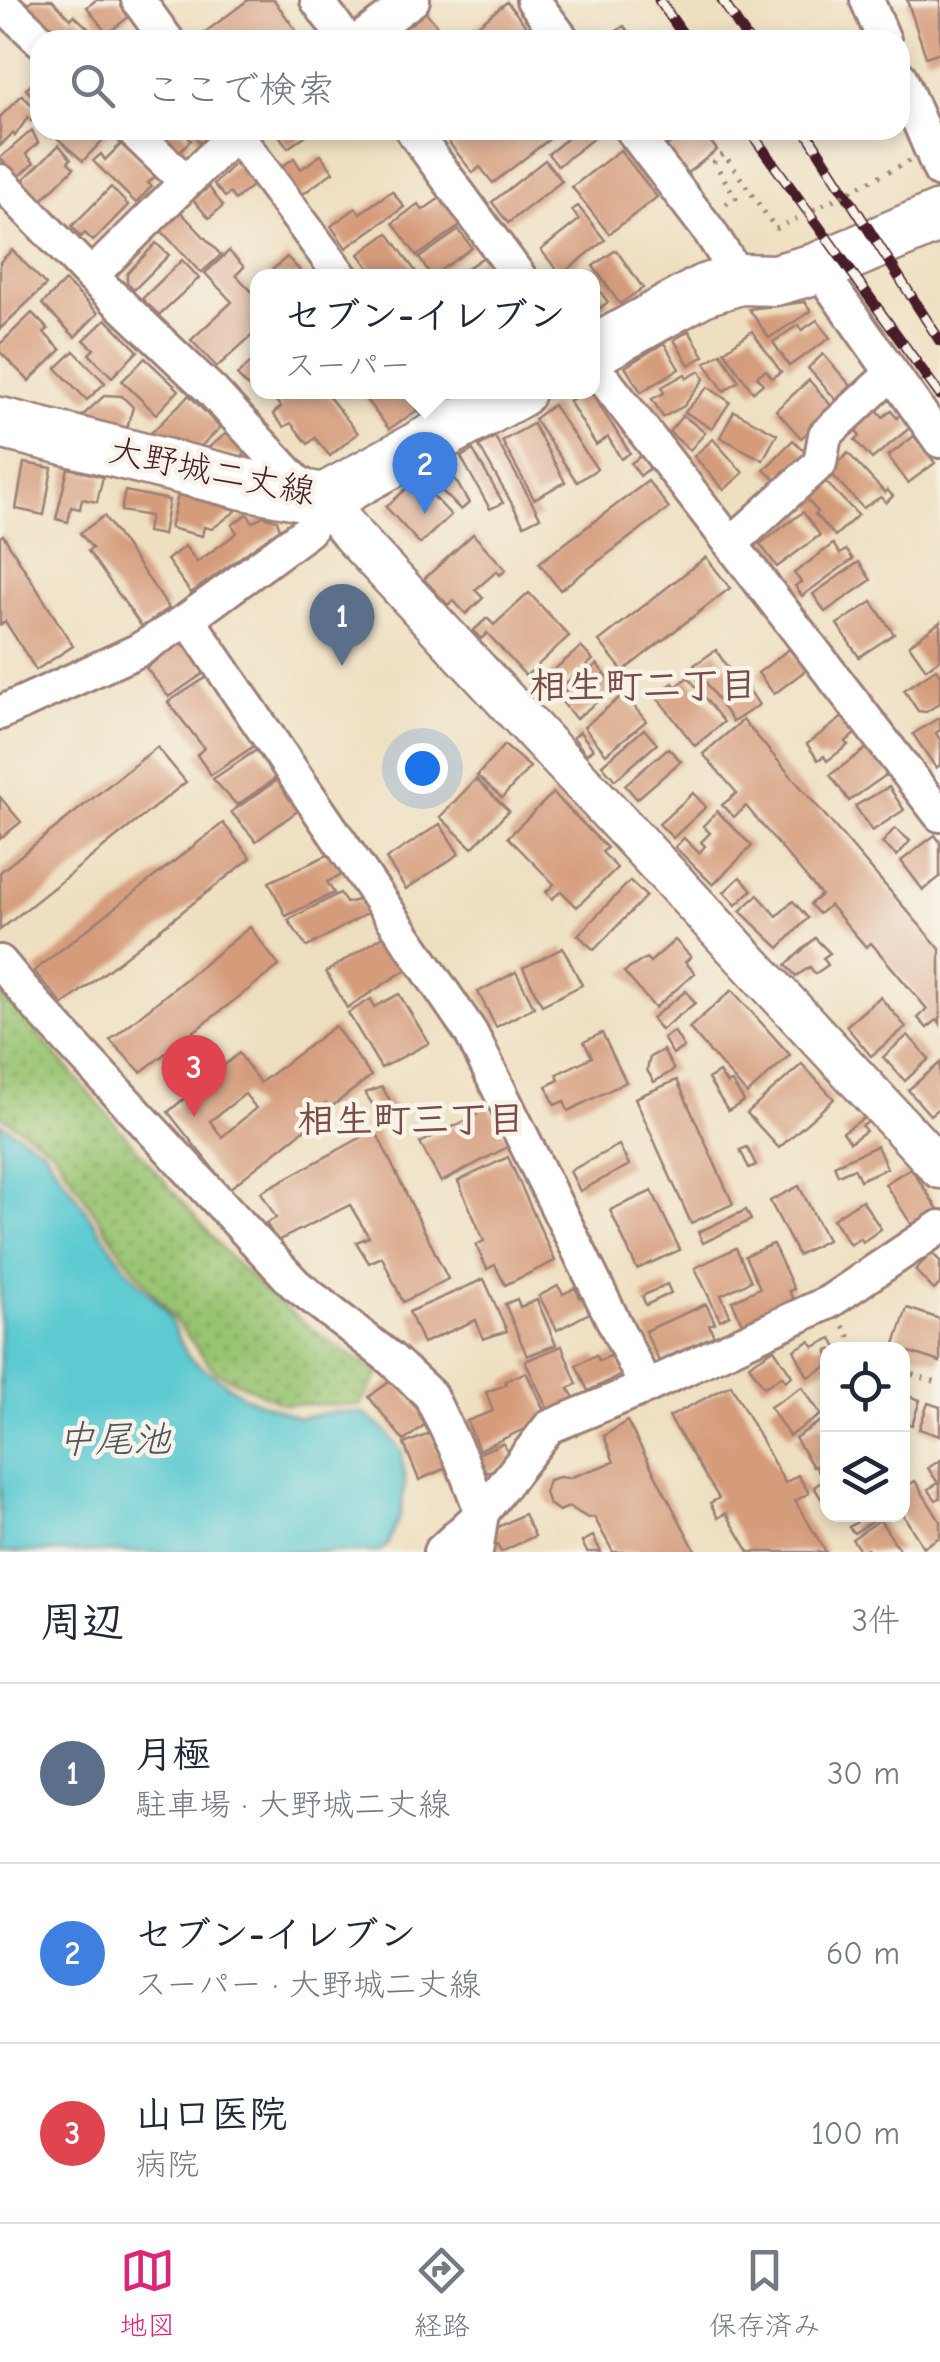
<!DOCTYPE html>
<html lang="ja">
<head>
<meta charset="utf-8">
<style>
  body { margin:0; font-family:"Comic Neue","Klee One",sans-serif; background:#f2f2f3; color:#1f2937 }
  .controls { position:absolute; right:30px; bottom:30px; display:grid; overflow:hidden; border-radius:20px; box-shadow:0 5px 15px #0003 }
  .controls button { width:90px; height:90px; display:grid; place-items:center; padding:0; border:0; border-bottom:2px solid #e0e1e3; background:#fff; color:#1f2937; font:50px sans-serif }
  .you { position:absolute; left:422px; top:768px; width:35px; height:35px; margin:-25px; border:8px solid #fff; border-radius:50%; background:#1a73e8; box-shadow:0 0 0 15px #1a73e833 }
  .badge { display:grid; place-items:center; width:65px; height:65px; border-radius:50%; background:#db2777; color:#fff; font-size:32px; font-weight:700 }
  .pin { position:absolute; translate:-50% -82px; filter:drop-shadow(0 2px 5px #0008) }
  .pin::after { content:''; position:absolute; top:52px; width:35px; height:30px; background:inherit; clip-path:polygon(0 0,100% 0,50% 100%) }
  .popup { position:absolute; left:250px; top:269px; width:350px; height:130px; box-sizing:border-box; display:grid; place-content:center; border-radius:20px; background:#fff; filter:drop-shadow(0 2px 8px #0005); font-size:32px; white-space:nowrap; color:#747a83 }
  .popup b { font-size:38px; color:#1f2937 }
  .popup::after { content:''; position:absolute; left:50%; top:100%; margin-left:-20px; border:20px solid transparent; border-top-color:#fff }
  .list { margin:0; padding:0; list-style:none }
  h2 { display:flex; justify-content:space-between; align-items:center; height:130px; margin:0; padding:0 40px; font-size:42px }
  h2 small { font-size:32px; font-weight:400; color:#747a83 }
  .list li { display:grid; grid-template-columns:65px 1fr auto; gap:30px; align-items:center; box-sizing:border-box; height:180px; padding:0 40px; border-top:2px solid #e0e1e3 }
  .list b { display:block; font-size:38px; white-space:nowrap }
  .list p { margin:0; font-size:32px; white-space:nowrap; color:#747a83 }
  .list em { font-size:32px; font-style:normal; color:#747a83 }
  .icon { flex:none; width:55px; height:55px; fill:none; stroke:currentColor; stroke-width:2; stroke-linecap:round; stroke-linejoin:round }
  .map { position:relative; flex:none; width:940px; height:1552px; overflow:hidden }
  .search { position:absolute; background:#fff; box-shadow:0 5px 15px #0003; left:30px; right:30px; top:30px; height:110px; display:flex; align-items:center; gap:25px; box-sizing:border-box; padding:0 35px; border-radius:30px; color:#747a83; font-size:38px }
  .sheet { height:670px; background:#fff }
  nav { display:flex; justify-content:space-around; align-items:center; box-sizing:border-box; height:140px; border-top:2px solid #e0e1e3; background:#fff; font-size:28px; color:#747a83 }
  nav a { display:grid; justify-items:center; gap:5px }
  nav .on { color:#db2777 }
  .map>svg:first-child { display:block }
</style>
</head>
<body>
<div class="map">
<svg width="940" height="1552" viewBox="0 0 940 1552">
  <defs>
    <pattern id="grass-dots" width="8" height="8" patternUnits="userSpaceOnUse" patternTransform="scale(2.5)"><rect width="8" height="8" fill="#98c471"/><path d="M2 2h.1M6 6h.1" fill="none" stroke="#7e9f5d" stroke-width="1.8" stroke-linecap="round"/></pattern>
  </defs>
  <rect width="100%" height="100%" fill="#f7f3e8"/>
  <filter id="ink" filterUnits="userSpaceOnUse"><feTurbulence type="fractalNoise" baseFrequency=".01" numOctaves="2"/><feDisplacementMap in="SourceGraphic" scale="20" xChannelSelector="R" yChannelSelector="G"/><feConvolveMatrix kernelMatrix="1 2 1 2 8 2 1 2 1" color-interpolation-filters="sRGB"/></filter>
  <filter id="wash" filterUnits="userSpaceOnUse"><feTurbulence type="fractalNoise" baseFrequency=".0048" numOctaves="4" result="noise"/><feDisplacementMap in="SourceGraphic" scale="40" xChannelSelector="R" yChannelSelector="G"/><feGaussianBlur stdDeviation="2.25" result="paint"/><feColorMatrix in="noise" values="0 0 0 0 0 0 0 0 0 0 0 0 0 0 0 0 0 1.4 0 .05"/><feComposite in="paint" operator="in"/></filter>
  <g filter="url(#wash)">
    <rect width="100%" height="100%" fill="#eedfc0"/>
    <path fill="url(#grass-dots)" stroke="#71724e" stroke-width="2.5" d="M0,989L231,1259C277,1303 324,1343 380,1372L360,1405L283,1404L215,1371L124,1256L52,1149L0,1115Z"/>
    <path fill="#5dcad2" stroke="#54747e" stroke-width="2.5" d="M0,1123L43,1149L126,1268L165,1310L188,1357L245,1397L299,1418L332,1412L363,1413L385,1430L402,1452L405,1484L400,1516L387,1545L379,1552H0Z"/>
    <g id="blocks">
      <g fill="#d59c7c" fill-rule="evenodd">
        <path d="M32,0H52L71,19L74,15L101,40H71L60,30L54,35L26,6Z"/>
        <path d="M96,0H119L131,15L107,34L87,7Z"/>
        <path d="M248,0H274L303,40H203L200,36Z"/>
        <path d="M907,0H940V52L926,57Z"/>
        <path d="M507,2L537,40H459Z"/>
        <path d="M426,12L448,40H390Z"/>
        <path d="M624,26L633,38L605,40Z"/>
        <path d="M40,76V104L26,89Z"/>
        <path d="M22,95L39,112L31,121L28,117L15,136L13,133L0,146V117Z"/>
        <path d="M32,130L38,143L26,154L34,163L18,177L0,158Z"/>
        <path d="M64,130H112L83,161L57,138Z"/>
        <path d="M152,130H181L191,140L177,154Z"/>
        <path d="M190,130H215L201,144Z"/>
        <path d="M275,130H313L288,148Z"/>
        <path d="M439,130H561L493,183L480,167L473,173Z"/>
        <path d="M578,130H604L558,166L548,154Z"/>
        <path d="M653,130H684L664,145Z"/>
        <path d="M687,130H702L717,150L686,174L665,147Z"/>
        <path d="M122,143L155,177L148,183L152,186L136,203L93,161L101,154L105,160Z"/>
        <path d="M59,145L71,159L68,162L74,168L42,200L23,180Z"/>
        <path d="M620,150L657,197L609,234L572,187Z"/>
        <path d="M321,155L333,172L296,199L276,171L294,158L301,169Z"/>
        <path d="M545,160L562,181L508,223L492,202Z"/>
        <path d="M233,165H242L247,172L244,174L253,185L235,200L230,193L225,197L214,184Z"/>
        <path d="M111,187L128,205L93,241L85,233L81,237L72,226Z"/>
        <path d="M209,187L223,206L209,218L193,200Z"/>
        <path d="M392,191L404,207L346,248L331,226L356,208L360,213Z"/>
        <path d="M443,196L463,224L417,256L393,223L418,204L423,210Z"/>
        <path d="M578,206L605,240L561,275L541,250L579,220L572,210Z"/>
        <path d="M177,208L221,255L201,273L157,226Z"/>
        <path d="M459,230L472,248L432,276L419,258Z"/>
        <path d="M388,233L419,276H375L359,254Z"/>
        <path d="M156,243L169,255L134,290L127,282V274Z"/>
        <path d="M12,250L46,285L0,329V262Z"/>
        <path d="M616,250L643,288L620,304L593,266Z"/>
        <path d="M229,251L244,267L236,275L258,298V330L217,367L191,340L232,302L205,273Z"/>
        <path d="M485,256L499,276H456Z"/>
        <path d="M287,257L305,276H265Z"/>
        <path d="M182,260L199,278L159,315L142,299Z"/>
        <path d="M65,281L98,313L75,337L42,304Z"/>
        <path d="M592,281L608,302L592,314Z"/>
        <path d="M805,302L811,311L769,338L749,309Z"/>
        <path d="M32,313L48,329L44,333L61,350L29,381L0,352V344Z"/>
        <path d="M106,319L138,351L112,377L89,354L94,349L84,340Z"/>
        <path d="M817,320L830,338L789,366L773,342L798,325L802,330Z"/>
        <path d="M689,331L704,356L689,365L674,340Z"/>
        <path d="M752,331L781,372L772,378L766,370L757,376L763,384L753,392L724,351Z"/>
        <path d="M664,343L679,369L641,392L625,367Z"/>
        <path d="M74,351L105,383L87,400L56,368Z"/>
        <path d="M721,353L739,381L724,391L705,363Z"/>
        <path d="M823,354L851,386L836,400L808,368Z"/>
        <path d="M258,356V392L255,394L237,375Z"/>
        <path d="M145,358L179,390L156,414L122,381Z"/>
        <path d="M700,371L704,379L684,406L663,417L652,399L664,393L662,387L685,374L687,378Z"/>
        <path d="M809,380L834,409L801,438L776,410Z"/>
        <path d="M708,387L730,402L712,429L685,412Z"/>
        <path d="M283,392H325L358,433L330,456L315,438L308,444L291,423L284,427L273,414L281,407L274,399Z"/>
        <path d="M360,392H409L421,408L389,429Z"/>
        <path d="M584,392H591L630,453L621,459L608,437L596,445L569,401Z"/>
        <path d="M105,395L122,396L133,407L127,428L81,417Z"/>
        <path d="M189,395L220,428L200,447L150,434Z"/>
        <path d="M553,405L597,469L577,482L534,419Z"/>
        <path d="M875,407L883,417L891,411L897,418L901,413L912,426L872,459L855,440L860,436L852,426Z"/>
        <path d="M734,411L777,434L763,460L720,437Z"/>
        <path d="M683,415L705,433L690,450L669,432Z"/>
        <path d="M533,424L565,482L534,499L502,441Z"/>
        <path d="M228,432L247,451L241,457L207,449Z"/>
        <path d="M914,436L935,463L908,483L888,456Z"/>
        <path d="M495,437L540,517L524,525L479,446Z"/>
        <path d="M713,439L743,473L724,490L694,456Z"/>
        <path d="M793,440L808,455L789,475L784,471L776,480L764,470Z"/>
        <path d="M473,450L503,503L490,509L461,457Z"/>
        <path d="M848,453L885,493L887,490L893,496L886,503L881,497L863,508L829,471Z"/>
        <path d="M641,456L650,468L640,476L631,463Z"/>
        <path d="M24,463L52,468L44,515L16,509Z"/>
        <path d="M446,464L469,503L461,510L426,475Z"/>
        <path d="M68,468L103,477L97,502L82,499L80,509L71,507L68,522L56,519Z"/>
        <path d="M821,477L858,515L835,536L815,514L818,512L806,498L813,492L809,488Z"/>
        <path d="M417,479L451,515L420,544L386,507Z"/>
        <path d="M648,481L669,508L560,590L539,563Z"/>
        <path d="M125,491L169,500L163,535L147,532L150,516L121,511Z"/>
        <path d="M178,495L237,510L212,529L204,527L202,536L170,528Z"/>
        <path d="M803,512L820,535L777,567L760,544Z"/>
        <path d="M247,514L253,522L263,516L277,520L280,529L191,593L167,560L185,546L197,562L237,533L232,525Z"/>
        <path d="M104,516L169,608L142,627L88,551L92,548L80,533Z"/>
        <path d="M473,534L506,570L500,575L497,571L475,590L483,598L466,614L453,600L448,605L424,579Z"/>
        <path d="M3,535L73,646L36,670L5,621L0,625V537Z"/>
        <path d="M833,544L840,554L846,550L853,559L802,596L795,586L801,582L794,573Z"/>
        <path d="M706,557L730,588L623,671L599,641Z"/>
        <path d="M859,562L871,580L825,612L813,594Z"/>
        <path d="M529,593L569,636L526,676L487,633L481,639L473,631L487,618L494,625Z"/>
        <path d="M872,602L894,634L859,657L837,624Z"/>
        <path d="M940,622V659L926,669L909,645Z"/>
        <path d="M187,636L207,671L169,697L146,668Z"/>
        <path d="M581,647L593,660L542,703L531,689Z"/>
        <path d="M789,649L806,670L774,694L758,673Z"/>
        <path d="M716,650L733,676L738,673L759,705L733,722L694,665Z"/>
        <path d="M597,664L615,687L576,719L558,697Z"/>
        <path d="M936,669L940,675V703L926,712L918,711L904,690Z"/>
        <path d="M207,677L257,744L211,775L197,755L204,748L168,702Z"/>
        <path d="M688,677L724,722L695,746L656,696L673,683L676,687Z"/>
        <path d="M624,694L646,721L606,754L584,727Z"/>
        <path d="M843,717L856,733L845,742L848,745L827,761L824,756L818,760L807,744Z"/>
        <path d="M940,717V730L936,733L940,740V765L936,768L913,734Z"/>
        <path d="M743,720L940,949V1024L937,1020L927,1028L918,1018L927,1009L871,943L866,947L830,905L819,914L810,904L821,895L746,806L734,817L722,805L737,793L703,754Z"/>
        <path d="M644,729L657,744L615,780L602,765Z"/>
        <path d="M580,732L593,749L586,754L573,737Z"/>
        <path d="M504,745L530,767L502,798L477,776Z"/>
        <path d="M870,746L889,773L849,801L830,775Z"/>
        <path d="M157,747L186,782L0,930V872Z"/>
        <path d="M668,748L681,761L637,799L625,785Z"/>
        <path d="M258,749L279,776L237,805L213,779Z"/>
        <path d="M280,778L303,807L256,841L231,812Z"/>
        <path d="M476,779L509,811L472,848L440,817Z"/>
        <path d="M889,787L904,810L872,831L855,806Z"/>
        <path d="M553,793L607,848L602,852L617,868L577,907L561,891L552,899L546,892L554,884L508,837Z"/>
        <path d="M693,793L706,807L673,838L659,824Z"/>
        <path d="M0,797L21,822L0,839Z"/>
        <path d="M717,811L752,846L713,885L675,847L684,838L699,853L705,846L701,842L710,833L703,826Z"/>
        <path d="M223,823L251,858L63,1005L34,971Z"/>
        <path d="M440,824L459,854L406,889L386,859Z"/>
        <path d="M895,828L910,841L897,856L882,843Z"/>
        <path d="M935,835L940,842V877L923,890L901,861Z"/>
        <path d="M332,853L343,874L327,882L334,893L286,916L269,882Z"/>
        <path d="M740,877L752,890L736,905L724,892Z"/>
        <path d="M630,881L646,896L594,950L578,935Z"/>
        <path d="M340,893L346,903L358,900L369,912L307,947L288,920Z"/>
        <path d="M758,895L777,916L793,901L808,918L779,948L740,911Z"/>
        <path d="M250,927L279,966L141,1072L110,1040Z"/>
        <path d="M390,932L410,967L347,1008L326,972Z"/>
        <path d="M815,938L830,953L823,958L828,965L815,974L810,967L796,976L786,965Z"/>
        <path d="M675,940L691,957L685,962L695,973L655,1008L624,972L646,958L650,962Z"/>
        <path d="M563,948L582,985L542,1005L523,968Z"/>
        <path d="M516,972L534,1007L496,1027L478,992Z"/>
        <path d="M732,990L790,1055L747,1094L689,1028Z"/>
        <path d="M686,991L695,1003L661,1030L652,1018Z"/>
        <path d="M399,994L429,1043L381,1068L348,1013L371,999L374,1007Z"/>
        <path d="M880,997L906,1027L871,1056L846,1026Z"/>
        <path d="M335,1026L371,1076L330,1108L326,1103L303,1117L310,1125L229,1189L168,1112L239,1053L260,1083ZM245,1094L256,1108L222,1137L210,1121Z"/>
        <path d="M674,1031L684,1047L673,1054L663,1038Z"/>
        <path d="M602,1033L626,1082L568,1111L564,1101L555,1105L546,1086L559,1080L557,1074L592,1057L584,1042Z"/>
        <path d="M908,1035L929,1059L905,1081L883,1057Z"/>
        <path d="M663,1050L674,1070L654,1082L647,1070L650,1057Z"/>
        <path d="M940,1063V1107L930,1115L908,1090Z"/>
        <path d="M802,1064L834,1099L779,1148L747,1113Z"/>
        <path d="M719,1072L727,1084L732,1082L744,1101L728,1111L708,1079Z"/>
        <path d="M677,1080L733,1204L691,1223L635,1098Z"/>
        <path d="M382,1087L397,1112L383,1120L365,1093Z"/>
        <path d="M486,1102L511,1145L441,1182L420,1143L477,1115L475,1107Z"/>
        <path d="M867,1116L870,1121L862,1126L866,1131L850,1142L843,1132Z"/>
        <path d="M375,1130L448,1279L403,1302L382,1257L369,1263L356,1242L369,1237L350,1205L277,1241L266,1223L276,1218L261,1192Z"/>
        <path d="M619,1145L629,1165L580,1191L570,1171Z"/>
        <path d="M877,1146L887,1168L860,1180L854,1168L838,1175L834,1165Z"/>
        <path d="M747,1147L756,1165L749,1168L740,1150Z"/>
        <path d="M508,1157L555,1261L505,1285L495,1265L487,1269L476,1245L484,1241L458,1181Z"/>
        <path d="M911,1168L939,1211L914,1228L885,1184Z"/>
        <path d="M799,1186L827,1240L798,1255L770,1201Z"/>
        <path d="M652,1191L680,1250L637,1269L610,1210Z"/>
        <path d="M862,1200L881,1229L863,1242L860,1238L850,1245L833,1219Z"/>
        <path d="M746,1210L751,1220L703,1243L698,1232Z"/>
        <path d="M773,1244L794,1289L789,1291L794,1301L743,1325L732,1301L760,1288L745,1256Z"/>
        <path d="M736,1248L751,1281L721,1295L730,1315L720,1320L695,1268Z"/>
        <path d="M932,1253L940,1261V1284L934,1290L915,1270Z"/>
        <path d="M484,1279L507,1331L483,1339L476,1320L423,1343L409,1312Z"/>
        <path d="M667,1284L671,1293L646,1305L642,1296Z"/>
        <path d="M558,1286L563,1294L575,1288L580,1298L587,1294L595,1310L557,1330L539,1296Z"/>
        <path d="M517,1299L520,1307L537,1300L556,1345L527,1356L505,1304Z"/>
        <path d="M706,1304L715,1323L709,1325L714,1336L659,1361L645,1331Z"/>
        <path d="M907,1308L940,1319V1362L894,1347Z"/>
        <path d="M832,1338L838,1350H828V1366L808,1377L794,1350L810,1341L814,1347Z"/>
        <path d="M562,1346L577,1384L568,1388L577,1402L550,1414L525,1361Z"/>
        <path d="M774,1349L792,1376L785,1381L782,1376L764,1387L749,1365Z"/>
        <path d="M615,1354L624,1374L588,1391L576,1365L596,1355L599,1361Z"/>
        <path d="M526,1372L548,1418L479,1450L467,1421L493,1411L486,1392L506,1385L505,1381Z"/>
        <path d="M394,1378L428,1422L404,1441L369,1397Z"/>
        <path d="M731,1385L785,1483L798,1475L809,1493L795,1501L826,1552H749L726,1513L718,1518L710,1503L719,1498L669,1417Z"/>
        <path d="M802,1387L821,1415L789,1436L770,1407Z"/>
        <path d="M902,1394L920,1400L912,1425L902,1422Z"/>
        <path d="M928,1403L940,1407V1436L919,1429Z"/>
        <path d="M627,1421L696,1552H613L594,1517L588,1518L569,1507L559,1511L549,1504L545,1493L549,1480L559,1477L569,1478L614,1462L604,1436Z"/>
        <path d="M821,1421L828,1433V1457L813,1467L795,1438Z"/>
        <path d="M431,1433L446,1468L419,1480L404,1444Z"/>
        <path d="M503,1443L512,1461L486,1473L477,1454Z"/>
        <path d="M940,1460V1498L936,1500L928,1489L938,1483L928,1468Z"/>
        <path d="M828,1461V1503L825,1505L814,1487L824,1480L816,1468Z"/>
        <path d="M915,1481L940,1521V1537L923,1547L902,1513V1489Z"/>
        <path d="M524,1514L535,1536L501,1552L489,1532Z"/>
        <path d="M852,1514H877L879,1517L854,1533L849,1527L857,1522Z"/>
        <path d="M880,1520L901,1552H869L867,1549L861,1552L852,1539Z"/>
        <path d="M593,1536L601,1552H587L582,1542Z"/>
      </g>
    </g>
  </g>
  <g filter="url(#ink)">
    <use href="#blocks" fill-opacity="0" stroke="#9c7f76" stroke-width="2.5"/>
    <g fill="none" stroke-linecap="round" stroke-linejoin="round">
      <defs>
        <g id="minor">
          <path d="M138,0L167,40"/>
          <path d="M317,0L346,40"/>
          <path d="M533,0L563,40"/>
          <path d="M867,0L884,40"/>
          <path d="M0,2L40,40"/>
          <path d="M359,40L413,0"/>
          <path d="M900,77L940,171"/>
          <path d="M132,130L185,181"/>
          <path d="M233,130L341,276"/>
          <path d="M412,130L519,276"/>
          <path d="M632,130L710,232L740,279"/>
          <path d="M0,181L91,276L212,391L296,481L324,499L309,530L188,619L137,651L0,713"/>
          <path d="M818,268L940,441"/>
          <path d="M91,276L239,130"/>
          <path d="M592,370L606,382L940,815"/>
          <path d="M427,392L453,427"/>
          <path d="M731,544L820,463L825,435L892,373"/>
          <path d="M188,619L471,1033L646,1387"/>
          <path d="M0,962L36,1005L295,1284L390,1358L430,1395L461,1459L482,1513L476,1552"/>
          <path d="M440,1552L482,1513L549,1427L646,1387L829,1302L940,1227"/>
        </g>
        <path id="tertiary" d="M324,499L355,538L940,1168"/>
        <g id="primary">
          <path d="M592,352L704,290L740,279L775,280L818,268L940,216"/>
          <path d="M0,423L244,484L324,499L519,392"/>
        </g>
      </defs>
      <use href="#minor" stroke="#9c7f76" stroke-width="38"/>
      <use href="#tertiary" stroke="#9c7f76" stroke-width="45"/>
      <use href="#primary" stroke="#9c7f76" stroke-width="55"/>
      <g stroke="#9c7f76" stroke-width="5" stroke-dasharray="2.5 8" stroke-linecap="butt">
        <path d="M726,204L736,198L714,162L724,154L776,229"/>
        <path d="M843,1326L857,1350"/>
        <path d="M902,1371L940,1383"/>
      </g>
      <use href="#minor" stroke="#fff" stroke-width="32"/>
      <use href="#tertiary" stroke="#fff" stroke-width="40"/>
      <use href="#primary" stroke="#fff" stroke-width="50"/>
      <defs>
        <g id="rail">
          <path d="M659,0L687,40"/>
          <path d="M722,0L748,40"/>
          <path d="M749,130L940,395"/>
          <path d="M805,130L940,341"/>
        </g>
      </defs>
      <use href="#rail" stroke="#4a1f2b" stroke-width="11"/>
      <use href="#rail" stroke="#f7f3e8" stroke-width="8" stroke-dasharray="22" stroke-linecap="butt"/>
      <path stroke="#9c7f76" stroke-width="5" stroke-dasharray="2.5 8" stroke-linecap="butt" d="M776,229L917,157"/>
    </g>
  </g>
  <g text-anchor="middle" dominant-baseline="central" stroke-width="9" stroke-linejoin="round" paint-order="stroke">
    <g font-size="35" fill="#4a1f2b" stroke="#f7f3e8">
      <text transform="translate(212 471) rotate(12)">大野城二丈線</text>
    </g>
    <g font-size="38" font-weight="bold" fill="#7b4b47" stroke="#f7f3e8">
      <text x="643" y="686">相生町二丁目</text>
      <text x="411" y="1120">相生町三丁目</text>
    </g>
    <g font-size="38" font-style="italic" fill="#50525d" stroke="#f7f3e8">
      <text x="114" y="1440">中尾池</text>
    </g>
  </g>
</svg>
<div class="controls">
<button><svg class="icon" aria-label="locate" viewBox="0 0 24 24"><circle cx="12" cy="12" r="6"/><path d="M12 2v4M12 18v4M2 12h4M18 12h4"/></svg></button>
<button><svg class="icon" aria-label="layers" viewBox="0 0 24 24"><path d="M12 4l9 5-9 5-9-5zM3 14l9 5 9-5"/></svg></button>
</div>
<div class="you"></div>
<div class="pin badge" style="left:342px;top:666px;background:#5c6f8a">1</div>
<div class="pin badge" style="left:425px;top:514px;background:#3f7fe0">2</div>
<div class="popup"><b>セブン-イレブン</b>スーパー</div>
<div class="pin badge" style="left:194px;top:1117px;background:#e0444e">3</div>
<div class="search"><svg class="icon" aria-label="search" viewBox="0 0 24 24"><circle cx="10" cy="10" r="6"/><path d="M15 15l6 6"/></svg>ここで検索</div>
</div>
<section class="sheet">
<h2>周辺<small>3件</small></h2>
<ul class="list">
<li><span class="badge" style="background:#5c6f8a">1</span><div><b>月極</b><p>駐車場 · 大野城二丈線</p></div><em>30 m</em></li>
<li><span class="badge" style="background:#3f7fe0">2</span><div><b>セブン-イレブン</b><p>スーパー · 大野城二丈線</p></div><em>60 m</em></li>
<li><span class="badge" style="background:#e0444e">3</span><div><b>山口医院</b><p>病院</p></div><em>100 m</em></li>
</ul>
</section>
<nav>
<a class="on"><svg class="icon" aria-label="map" viewBox="0 0 24 24"><path d="M3 6l6-2 6 2 6-2v14l-6 2-6-2-6 2zM9 4v14M15 6v14"/></svg>地図</a>
<a><svg class="icon" aria-label="directions" viewBox="0 0 24 24"><path d="M12 3l9 9-9 9-9-9zM9 14v-3h6M13 9l2 2-2 2"/></svg>経路</a>
<a><svg class="icon" aria-label="saved" viewBox="0 0 24 24"><path d="M7 4h10v16l-5-4-5 4z"/></svg>保存済み</a>
</nav>
</body>
</html>
